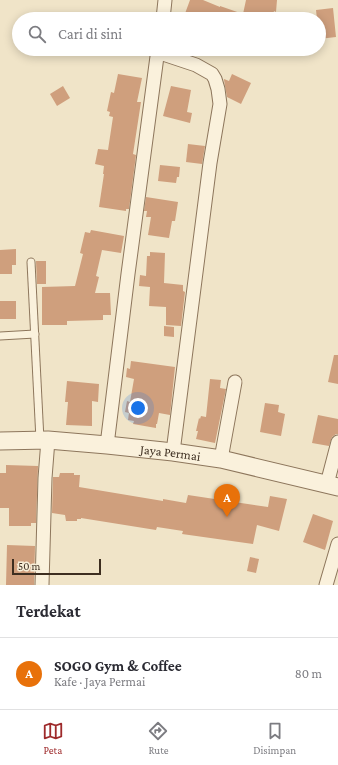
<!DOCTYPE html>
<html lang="id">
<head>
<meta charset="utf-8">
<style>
  body { margin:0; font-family:"Crimson Pro",serif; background:#f7f7f7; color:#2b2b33 }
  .scale { position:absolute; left:12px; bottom:10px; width:89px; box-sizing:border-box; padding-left:4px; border:2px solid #3d2e20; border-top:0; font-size:11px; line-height:14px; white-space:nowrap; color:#3d2e20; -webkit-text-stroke:3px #f7eed8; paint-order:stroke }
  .you { position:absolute; left:138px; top:408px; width:14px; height:14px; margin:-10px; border:3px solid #fff; border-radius:50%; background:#1a73e8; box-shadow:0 0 0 6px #1a73e833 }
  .badge { display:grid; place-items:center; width:26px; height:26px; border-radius:50%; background:#9e2a2b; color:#fff; font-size:13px; font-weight:700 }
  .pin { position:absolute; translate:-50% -33px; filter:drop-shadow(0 1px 2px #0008) }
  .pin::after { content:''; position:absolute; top:21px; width:14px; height:12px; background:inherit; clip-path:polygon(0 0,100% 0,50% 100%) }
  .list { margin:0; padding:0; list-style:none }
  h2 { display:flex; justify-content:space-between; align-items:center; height:52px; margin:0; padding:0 16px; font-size:17px }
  h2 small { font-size:13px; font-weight:400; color:#7c7c81 }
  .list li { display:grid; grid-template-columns:26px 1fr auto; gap:12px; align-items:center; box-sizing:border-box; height:72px; padding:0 16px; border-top:1px solid #e1e1e2 }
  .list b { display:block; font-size:15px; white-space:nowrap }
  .list p { margin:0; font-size:13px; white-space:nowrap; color:#7c7c81 }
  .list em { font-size:13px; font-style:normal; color:#7c7c81 }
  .icon { flex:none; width:22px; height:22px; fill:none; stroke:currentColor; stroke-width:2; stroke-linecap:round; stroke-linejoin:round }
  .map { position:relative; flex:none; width:338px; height:585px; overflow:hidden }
  .search { position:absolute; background:#fff; box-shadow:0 2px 10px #0003; left:12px; right:12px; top:12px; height:44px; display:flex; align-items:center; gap:10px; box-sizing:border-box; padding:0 14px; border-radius:22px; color:#7c7c81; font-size:15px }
  .sheet { height:124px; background:#fff }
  nav { display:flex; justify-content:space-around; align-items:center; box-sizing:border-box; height:56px; border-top:1px solid #e1e1e2; background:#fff; font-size:11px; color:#7c7c81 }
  nav a { display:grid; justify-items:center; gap:2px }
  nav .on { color:#9e2a2b }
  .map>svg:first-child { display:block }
</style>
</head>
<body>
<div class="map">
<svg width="338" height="585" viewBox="0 0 338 585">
  <rect width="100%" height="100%" fill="#f0e4c8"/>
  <g fill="#cf9f7d">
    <path d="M190,0H203L220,7V6L243,14L246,0H277L276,12L274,11L272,19H183Z"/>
    <path d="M333,8L336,37L319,39V19H317L316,10Z"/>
    <path d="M118,74L142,78L137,102H141L133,154L136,155L129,209H126V211L99,207L104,174H103L104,166L95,164L98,149L108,150L113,117L109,116L110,112L107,111L111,92L114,93Z"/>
    <path d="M232,74L251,83L241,104L227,97L224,80V79L229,81Z"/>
    <path d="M63,86L70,98L57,106L50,94Z"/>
    <path d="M171,86L191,90L187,112L192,113L190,123L163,116Z"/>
    <path d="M188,144L205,146L202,164L186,162Z"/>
    <path d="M160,165L180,167L179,177H177L176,183L158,181Z"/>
    <path d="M146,197L178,202L175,221H172L169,238L148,235L151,217H146L147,211H144Z"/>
    <path d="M91,230L124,236L121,253L102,250L96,276L99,277L95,293H110L111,315H103V320L67,321V325H42V287L75,286L83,254L80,253L85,232L90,233Z"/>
    <path d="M16,249V265H12V274H0V250Z"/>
    <path d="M150,252L165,253L164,283L183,285V291L185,292L181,326L166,325V307L149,306L150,287L139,286L140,275L146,276L147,256H150Z"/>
    <path d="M36,261H46V284H37Z"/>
    <rect x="0" y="301" width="16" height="18"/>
    <path d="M164,326L174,327V337L164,336Z"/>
    <path d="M334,355H338V384L328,382Z"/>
    <path d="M131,361L175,367L170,415L159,413L157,424H156V428L133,424L134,421L128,420L129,413L125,412L127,401L130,402L134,379L126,377L127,368L130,369Z"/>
    <path d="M210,379L221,380L220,388L226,389L215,443L196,439L198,431H196L199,418L200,419L201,416L206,417Z"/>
    <path d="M67,381L99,384L98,402L92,401V426L66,425L68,402H65Z"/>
    <path d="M265,403L279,405L278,412L285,414L281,436L260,432Z"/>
    <path d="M318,415L338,419V434H336L332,437L329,446L312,443Z"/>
    <path d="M6,465L38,466L36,523H31V526H9V508H0V473H6Z"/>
    <path d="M60,473H74V475H80L79,487L163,501V499L186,503L188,495L268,507L270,496L287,499L279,531L257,525L253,544L182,534L183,531L157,527L156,530L81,518V519H77V521H66L65,515L52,513L53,477H59Z"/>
    <path d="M313,514L333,521L325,550L303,542Z"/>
    <path d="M7,545L35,546L34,585H6Z"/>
    <path d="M250,557L259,559L256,573L247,571Z"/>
  </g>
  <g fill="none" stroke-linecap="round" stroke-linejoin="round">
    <defs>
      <g id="service">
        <path d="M31,262L40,440"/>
        <path d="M0,336L35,334"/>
      </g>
      <g id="minor">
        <path d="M163,19L165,0"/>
        <path d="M157,52L196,65L212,74L215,79L218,89L220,104L210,163L173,452"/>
        <path d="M107,445L128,274L158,49"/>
        <path d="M221,459L235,382"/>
        <path d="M327,484L338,442"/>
        <path d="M42,585L45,478L48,440"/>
        <path d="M326,585L338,544"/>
      </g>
      <g id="tertiary">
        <path id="s1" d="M0,441L48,440L107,445L173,452L221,459L338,487"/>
      </g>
    </defs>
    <use href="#service" stroke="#8d765c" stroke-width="9"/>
    <use href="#minor" stroke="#8d765c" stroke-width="15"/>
    <use href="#tertiary" stroke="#8d765c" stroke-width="19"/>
    <use href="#service" stroke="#faf1dc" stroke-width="7"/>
    <use href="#minor" stroke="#faf1dc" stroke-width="13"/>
    <use href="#tertiary" stroke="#faf1dc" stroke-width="17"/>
  </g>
  <g text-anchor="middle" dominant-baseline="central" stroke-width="3" stroke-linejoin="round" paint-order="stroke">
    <g font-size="13" fill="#3d2e20" stroke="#f7eed8">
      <text stroke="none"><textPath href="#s1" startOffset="171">Jaya Permai</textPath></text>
    </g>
  </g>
</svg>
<div class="scale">50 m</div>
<div class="you"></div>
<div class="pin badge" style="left:227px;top:517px;background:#e8710a">A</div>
<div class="search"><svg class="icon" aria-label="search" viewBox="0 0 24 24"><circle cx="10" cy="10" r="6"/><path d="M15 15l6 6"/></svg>Cari di sini</div>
</div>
<section class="sheet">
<h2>Terdekat<small></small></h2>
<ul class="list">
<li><span class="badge" style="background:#e8710a">A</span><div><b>SOGO Gym &amp; Coffee</b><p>Kafe · Jaya Permai</p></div><em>80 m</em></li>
</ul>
</section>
<nav>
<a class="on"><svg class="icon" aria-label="map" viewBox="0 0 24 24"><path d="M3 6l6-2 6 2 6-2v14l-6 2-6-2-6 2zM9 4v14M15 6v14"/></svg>Peta</a>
<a><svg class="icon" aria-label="directions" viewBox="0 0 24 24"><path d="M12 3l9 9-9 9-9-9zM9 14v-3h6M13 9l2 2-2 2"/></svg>Rute</a>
<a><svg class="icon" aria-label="saved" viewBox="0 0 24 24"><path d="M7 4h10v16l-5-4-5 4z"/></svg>Disimpan</a>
</nav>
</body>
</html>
